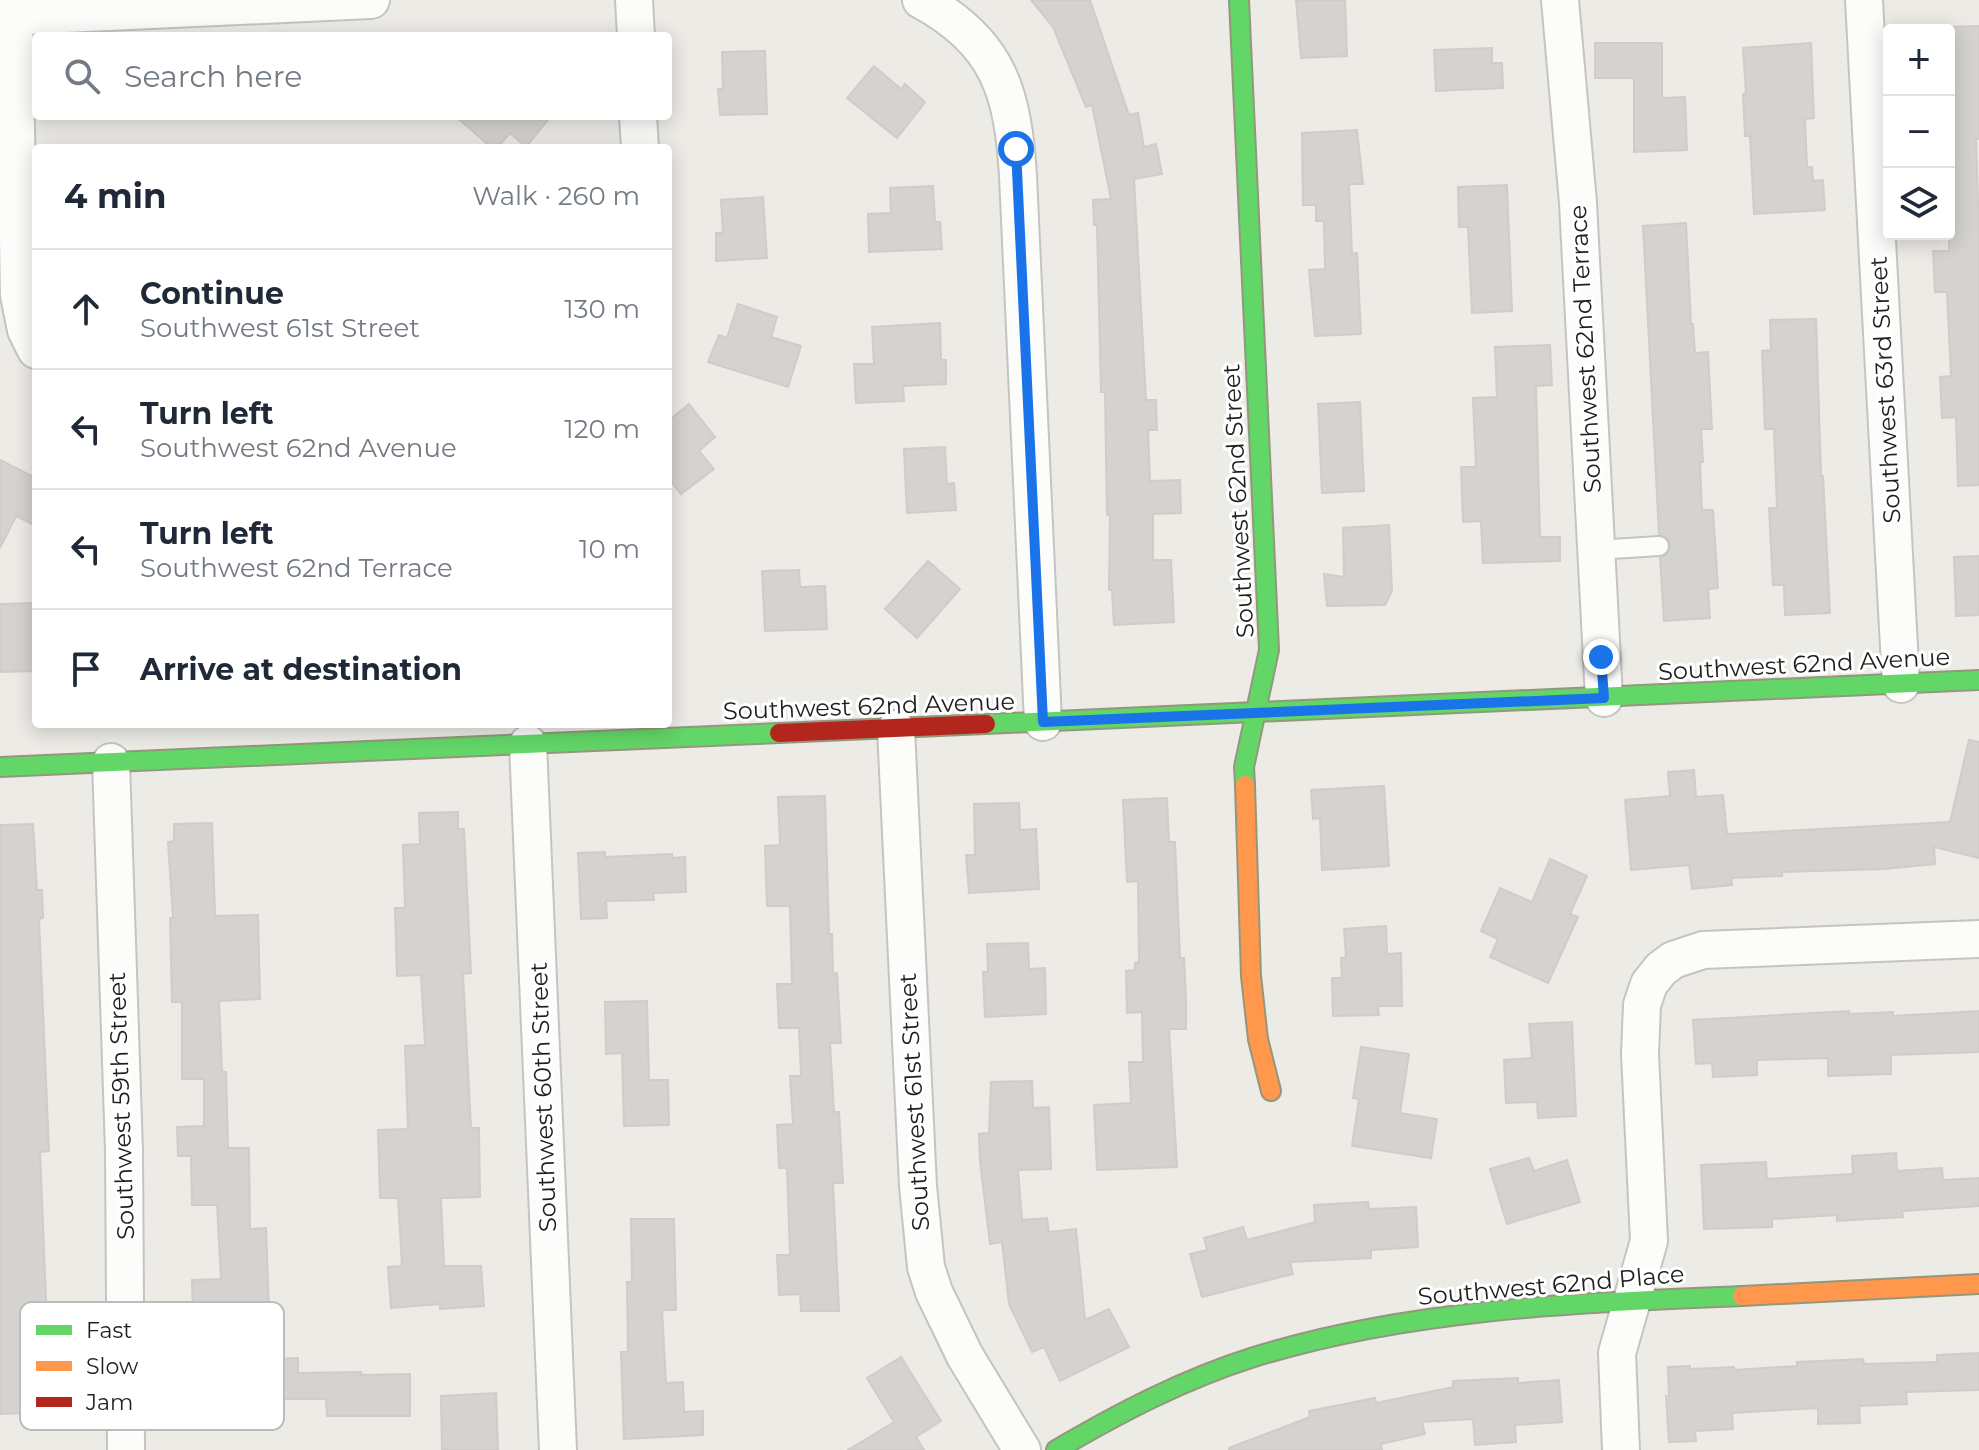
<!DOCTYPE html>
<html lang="en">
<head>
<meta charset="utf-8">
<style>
  body { margin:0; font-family:Montserrat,sans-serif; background:#f6f6f7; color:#1f2937 }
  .controls { position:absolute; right:24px; top:24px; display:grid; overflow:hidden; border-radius:8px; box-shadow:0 4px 20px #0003 }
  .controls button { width:72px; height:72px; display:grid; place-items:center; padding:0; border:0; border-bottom:2px solid #e0e1e3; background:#fff; color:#1f2937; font:40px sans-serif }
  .stop { position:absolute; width:24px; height:24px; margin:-18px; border:6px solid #1a73e8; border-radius:50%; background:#fff }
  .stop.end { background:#1a73e8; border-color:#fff; box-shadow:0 2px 8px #0008 }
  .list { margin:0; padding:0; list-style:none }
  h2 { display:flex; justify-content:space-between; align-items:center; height:104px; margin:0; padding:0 32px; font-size:34px }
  h2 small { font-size:26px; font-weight:400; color:#747a83 }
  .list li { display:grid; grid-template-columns:52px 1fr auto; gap:24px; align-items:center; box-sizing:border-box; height:120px; padding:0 32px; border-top:2px solid #e0e1e3 }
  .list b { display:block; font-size:30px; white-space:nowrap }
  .list p { margin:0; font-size:26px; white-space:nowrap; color:#747a83 }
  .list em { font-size:26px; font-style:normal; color:#747a83 }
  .icon { flex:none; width:44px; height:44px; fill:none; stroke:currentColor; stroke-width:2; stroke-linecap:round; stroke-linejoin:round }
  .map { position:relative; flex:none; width:1979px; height:1450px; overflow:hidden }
  .search { position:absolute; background:#fff; box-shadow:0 4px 20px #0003; left:32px; top:32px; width:640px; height:88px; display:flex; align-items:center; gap:20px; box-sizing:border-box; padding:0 28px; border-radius:8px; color:#747a83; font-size:30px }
  .panel { position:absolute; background:#fff; box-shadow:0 4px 20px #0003; left:32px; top:144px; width:640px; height:584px; border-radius:8px }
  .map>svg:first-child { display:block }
</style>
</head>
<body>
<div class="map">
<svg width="1979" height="1450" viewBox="0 0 1979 1450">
  <rect width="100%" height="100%" fill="#edebe6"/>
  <g fill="#d5d3cf" stroke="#d0ccc7" stroke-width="2">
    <path d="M1031,0H1090L1129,115L1138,113L1144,147L1156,144L1162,174L1134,179L1146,400H1156L1157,430H1148L1150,481L1180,480L1181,513L1153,514V560H1171L1174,622L1114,625L1112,590H1109L1110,515H1107L1105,392H1101L1097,225H1094L1093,200L1111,199L1092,105L1086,107L1053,27Z"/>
    <path d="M1296,0H1345L1347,56L1301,58Z"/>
    <path d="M1979,26V139H1976L1979,230V485L1958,486L1956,417L1942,418L1940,377L1951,376L1947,292H1935L1933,251H1949V27Z"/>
    <path d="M1595,43H1662V98L1685,97L1687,150L1634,152V78H1595Z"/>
    <path d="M1811,43L1814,118L1805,119L1807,167H1812L1813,181L1823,180L1825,210L1754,214L1750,136H1745L1743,94H1746L1743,48Z"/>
    <path d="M1492,48V63H1502L1503,88L1436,91L1434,50Z"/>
    <path d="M765,51L767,114L720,115L718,89H723L722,52Z"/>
    <path d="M874,66L901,89L905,84L925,102L897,138L847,98Z"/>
    <path d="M455,116H551L526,147L510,133L497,148H492Z"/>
    <path d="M1357,130L1363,184H1349L1352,254L1357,253L1361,334L1315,336L1309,270L1325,269L1324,221H1316V205H1303L1302,133Z"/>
    <path d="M1507,185L1512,311L1472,313L1468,227H1459L1458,187Z"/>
    <path d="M933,186L935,222H940L942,249L869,252L868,214L891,213L890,188Z"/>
    <path d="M763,197L767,258L716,261V233H723L721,200Z"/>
    <path d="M1686,223L1691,324H1693L1695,353L1708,352L1712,429H1701L1703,462H1700L1702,510H1713L1718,588L1708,589L1710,618L1664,621L1660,558L1666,555L1671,546L1668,539L1659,534L1643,226Z"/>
    <path d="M738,304L777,317L771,337L801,346L788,387L708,362L719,335L727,338Z"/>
    <path d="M1816,319L1821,476H1823L1830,613L1785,615L1784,585H1773L1769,508H1777L1774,429H1765L1762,351L1771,350L1770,320Z"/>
    <path d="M940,323L941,360H946V384L903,386L904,401L856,403L854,364H874L872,327Z"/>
    <path d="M1550,345L1552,385L1536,386L1540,537H1560V561L1483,563L1481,521L1463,522L1461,467H1476L1473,398L1497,397L1495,347Z"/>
    <path d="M1360,402L1364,491L1322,493L1318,404Z"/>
    <path d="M689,404L715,437L699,451L714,469L681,494L668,478V421Z"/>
    <path d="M945,447L947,484L954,483L956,510L907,513L904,449Z"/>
    <path d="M0,460L36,478V526L16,516L0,548Z"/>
    <path d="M1389,525L1392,591L1385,605L1327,606L1324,574L1344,577L1343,528Z"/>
    <path d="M1979,556V615L1956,616L1954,557Z"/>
    <path d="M928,561L960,589L917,638L885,609Z"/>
    <path d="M799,570L800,587L825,586L827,629L765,631L762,571Z"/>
    <path d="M36,603V671L0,672V604Z"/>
    <path d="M1969,740L1979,742V858L1934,847L1935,864L1884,869L1782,872V876L1731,878L1732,885L1692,889L1689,865L1631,870L1625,800L1670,796L1668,772L1694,770L1696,797L1723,795L1727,834L1950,822Z"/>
    <path d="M1384,786L1389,866L1322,870L1320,818L1313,819L1311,790Z"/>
    <path d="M825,796L829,934H832L833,974L837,973L841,1043H830L834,1112H839L843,1183H833L839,1311H801L800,1294L779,1295L777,1255H790L787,1168H779L777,1125L793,1124L790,1076H801L799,1028H779L777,984H792L790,906H767L765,846L780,845L778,797Z"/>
    <path d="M1167,798L1169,842H1175L1180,958H1184L1186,1000V1029H1169L1177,1167L1097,1170L1094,1105L1131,1103L1129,1062H1143L1142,1012L1127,1013L1126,971L1135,970V963L1139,962L1138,881L1127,882L1123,800Z"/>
    <path d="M1019,803L1020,830L1036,829L1039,889L969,893L966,855H975L974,804Z"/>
    <path d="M458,812V829H464L471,973L463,974L471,1128H479L480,1197L441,1198L444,1266H481L484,1306L440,1309V1304L391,1308L388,1267L402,1266L398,1198H380L378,1130L408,1129L405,1046L425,1045L421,975L397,976L395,908H405L403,845L420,844L419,813Z"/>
    <path d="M212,823L215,916L258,915L260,999L219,1001L222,1072H226L228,1148H249L250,1229L266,1228L269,1312L242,1314L248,1360L298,1358V1373L361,1372V1375L410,1374V1416H327L326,1399H256V1403L190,1404V1372L208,1371L204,1316H193L192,1280L221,1279L217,1205H192L191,1156H178L177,1127L204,1126V1079H182V1002H172L170,918H173L168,842L174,841V824Z"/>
    <path d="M33,824L37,890H42L43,918L39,919L49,1151L40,1152L47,1325L23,1326L26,1413L0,1414V825Z"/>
    <path d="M605,852V857L672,854V858L685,857L686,892L653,893L654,900L606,901L607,918L581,919L578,853Z"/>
    <path d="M1550,859L1587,876L1570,914L1578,917L1548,983L1490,957L1498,939L1481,931L1500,888L1532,902Z"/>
    <path d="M1386,926L1387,954L1401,953L1402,1006H1378L1379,1015L1333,1016L1332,978H1342L1341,958L1346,957L1344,929Z"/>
    <path d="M1028,943L1029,969L1045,968L1046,1014L985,1017L983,972H988L987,944Z"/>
    <path d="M647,1001L649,1080H668L669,1125L624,1126L622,1053L606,1054L605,1002Z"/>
    <path d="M1849,1011V1014L1893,1012V1016L1979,1011V1052L1891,1055V1074L1828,1076V1058L1757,1060V1075L1713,1077L1712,1063L1696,1064L1693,1020Z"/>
    <path d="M1572,1022L1576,1116L1538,1118L1537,1102L1506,1103L1504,1060L1532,1058L1529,1024Z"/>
    <path d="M1361,1047L1409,1054L1400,1113L1437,1119L1431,1158L1352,1146L1359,1099L1353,1098Z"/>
    <path d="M1032,1081L1033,1108L1049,1107L1051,1169L1018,1170L1022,1220L1047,1218L1049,1232L1076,1229L1085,1320L1109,1309L1129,1347L1060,1381L1044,1347L1032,1352L1009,1304L1002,1242L990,1244L980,1161L979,1134L989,1133L991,1082Z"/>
    <path d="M1896,1153L1897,1171L1942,1168L1943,1180L1979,1178V1206L1902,1211L1903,1217L1837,1221V1215L1772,1219V1227L1704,1229L1701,1165L1766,1162L1767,1179L1853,1174L1852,1156Z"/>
    <path d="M1529,1158L1534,1171L1567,1160L1580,1202L1507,1224L1490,1169Z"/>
    <path d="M1368,1202L1369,1209L1416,1207L1418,1247L1371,1250V1258L1290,1262L1293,1274L1202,1297L1190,1254L1207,1250L1204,1238L1243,1227L1247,1240L1315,1222L1314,1205Z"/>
    <path d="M631,1219H674L676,1310H662L666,1383L683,1382L684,1412L703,1411V1435L624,1439L621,1352H628L627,1282H632Z"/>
    <path d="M1979,1353V1390L1906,1392L1907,1404L1859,1406L1860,1423L1818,1424V1408L1732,1413L1733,1429L1695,1431L1696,1441L1669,1442L1666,1396H1669L1668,1367L1690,1366V1369L1734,1367V1370L1797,1366V1362L1863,1359L1864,1364L1937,1362V1355Z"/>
    <path d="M901,1357L941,1421L916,1437L924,1450H848L894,1422L867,1378Z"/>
    <path d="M1518,1378V1383L1559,1380L1562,1422L1515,1425L1516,1442L1475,1445L1473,1419L1422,1422L1425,1434L1381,1444L1382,1450H1229V1448L1310,1417L1309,1411L1375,1398L1376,1403L1453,1387V1381Z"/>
    <path d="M496,1393L498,1450H442L441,1396Z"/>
  </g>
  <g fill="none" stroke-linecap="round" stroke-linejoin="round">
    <defs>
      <path id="lane" d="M1596,550L1659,546"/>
      <g id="street">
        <path d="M634,0L636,36"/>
        <path d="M921,0C999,42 1013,93 1018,176L1043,722"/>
        <path d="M1560,0L1578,203L1604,698"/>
        <path d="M1864,0L1901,684"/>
        <path d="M0,17L371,0"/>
        <path d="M14,17L19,295L26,330L36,350"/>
        <path d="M638,116L640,148"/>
        <path d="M896,729L918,1186L926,1267L934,1292L965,1356L1022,1450"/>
        <path d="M528,744L558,1450"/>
        <path d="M111,762L124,1151L126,1450"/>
        <path d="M1621,1450L1617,1353L1649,1241L1640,1054L1642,1005L1649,984L1661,969L1673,960L1703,950L1979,939"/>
      </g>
      <g id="fast">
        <path d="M1239,0L1269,650L1244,767L1245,785"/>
        <path d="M986,724L1979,680"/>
        <path d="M0,767L779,733"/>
        <path d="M1056,1450C1119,1413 1184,1379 1254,1357C1412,1308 1579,1303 1742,1296"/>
      </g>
      <g id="slow">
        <path d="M1245,785L1251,976L1258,1039L1271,1091"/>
        <path d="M1742,1296L1979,1284"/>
      </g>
      <path id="jam" d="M779,733L986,724"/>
    </defs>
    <use href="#lane" stroke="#c5c4c2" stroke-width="22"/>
    <use href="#street" stroke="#c5c4c2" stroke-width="40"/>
    <use href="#fast" stroke="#94977d" stroke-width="22"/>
    <use href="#slow" stroke="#94977d" stroke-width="22"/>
    <use href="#jam" stroke="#94977d" stroke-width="22"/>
    <use href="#lane" stroke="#fcfcfb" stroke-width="18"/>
    <use href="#street" stroke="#fcfcfb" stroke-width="36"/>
    <use href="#fast" stroke="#63d668" stroke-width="18"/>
    <use href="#slow" stroke="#ff974d" stroke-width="18"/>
    <use href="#jam" stroke="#b3261e" stroke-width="18"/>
  </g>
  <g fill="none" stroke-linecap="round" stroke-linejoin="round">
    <path stroke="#1a73e8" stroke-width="10" d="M1016,149L1043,722L1604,698L1601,657"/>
  </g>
  <g text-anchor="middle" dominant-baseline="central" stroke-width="6" stroke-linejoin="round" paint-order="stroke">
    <g font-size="24" fill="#1e1e1e" stroke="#fff">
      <text transform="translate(1585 349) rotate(-93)">Southwest 62nd Terrace</text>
      <text transform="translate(1885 390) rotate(-93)">Southwest 63rd Street</text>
      <text transform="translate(1238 501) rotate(-93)">Southwest 62nd Street</text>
      <text transform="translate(1804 664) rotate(-3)">Southwest 62nd Avenue</text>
      <text transform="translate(869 706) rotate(-2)">Southwest 62nd Avenue</text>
      <text transform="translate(543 1097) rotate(-92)">Southwest 60th Street</text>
      <text transform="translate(914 1102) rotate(-93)">Southwest 61st Street</text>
      <text transform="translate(121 1106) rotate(-92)">Southwest 59th Street</text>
      <text transform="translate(1551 1285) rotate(-5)">Southwest 62nd Place</text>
    </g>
  </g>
  <rect x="20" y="1302" width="264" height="128" rx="12" fill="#fff" stroke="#bcbcbc" stroke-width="2"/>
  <rect x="36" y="1325" width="36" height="10" fill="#63d668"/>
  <rect x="36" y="1361" width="36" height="10" fill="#ff974d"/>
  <rect x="36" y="1397" width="36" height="10" fill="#b3261e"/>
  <g font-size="22" fill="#1e1e1e">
    <text x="86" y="1338">Fast</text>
    <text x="86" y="1374">Slow</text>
    <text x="86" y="1410">Jam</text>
  </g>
</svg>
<div class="controls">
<button>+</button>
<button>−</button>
<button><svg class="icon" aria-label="layers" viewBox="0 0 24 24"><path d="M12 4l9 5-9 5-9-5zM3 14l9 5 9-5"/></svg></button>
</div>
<div class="stop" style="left:1016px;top:149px"></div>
<div class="stop end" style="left:1601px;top:657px"></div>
<div class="search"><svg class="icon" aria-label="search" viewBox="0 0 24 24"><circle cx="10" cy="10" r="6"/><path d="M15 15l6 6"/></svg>Search here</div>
<section class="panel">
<h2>4 min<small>Walk · 260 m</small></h2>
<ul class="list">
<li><svg class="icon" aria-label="ahead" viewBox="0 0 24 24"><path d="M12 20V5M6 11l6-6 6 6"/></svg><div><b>Continue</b><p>Southwest 61st Street</p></div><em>130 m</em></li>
<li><svg class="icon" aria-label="left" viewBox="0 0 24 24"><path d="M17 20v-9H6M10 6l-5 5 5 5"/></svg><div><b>Turn left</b><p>Southwest 62nd Avenue</p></div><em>120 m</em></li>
<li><svg class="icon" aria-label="left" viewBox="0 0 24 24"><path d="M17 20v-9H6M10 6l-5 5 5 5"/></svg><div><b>Turn left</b><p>Southwest 62nd Terrace</p></div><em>10 m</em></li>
<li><svg class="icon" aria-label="arrive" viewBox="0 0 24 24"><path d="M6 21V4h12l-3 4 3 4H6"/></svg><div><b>Arrive at destination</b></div></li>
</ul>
</section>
</div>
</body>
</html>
